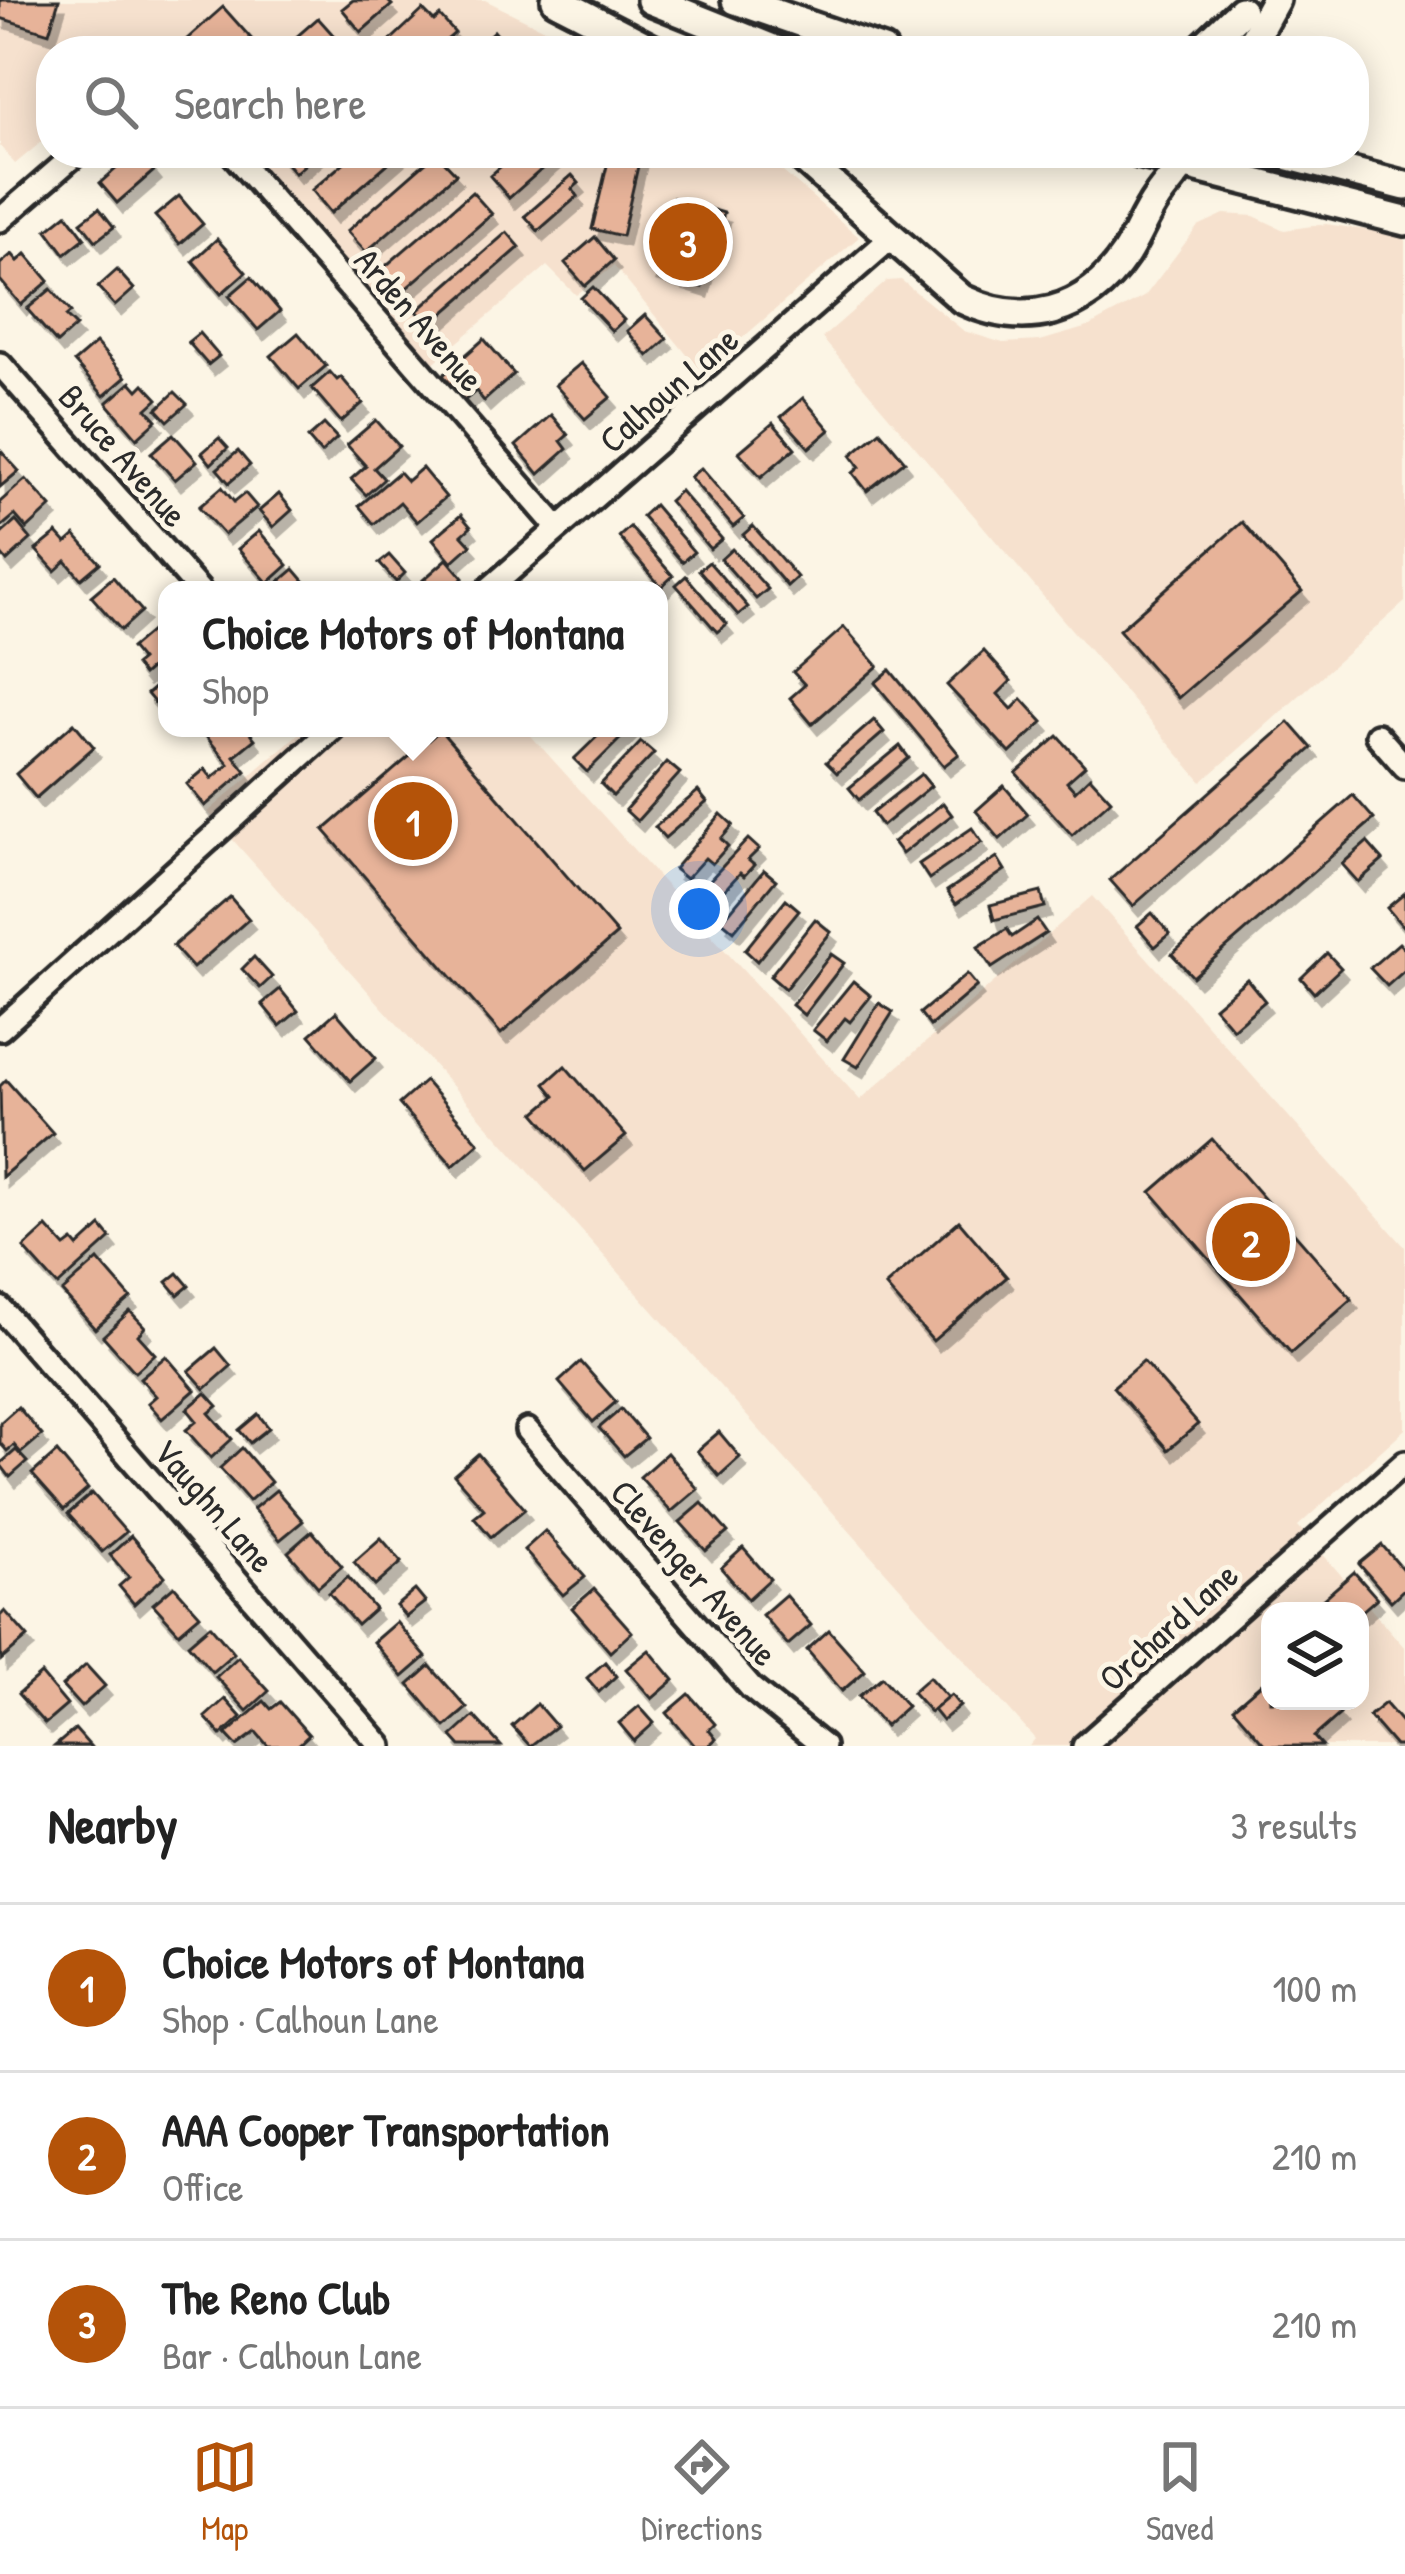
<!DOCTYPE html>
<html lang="en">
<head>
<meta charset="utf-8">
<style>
  body { margin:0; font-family:"Patrick Hand",sans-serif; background:#f2f2f2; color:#222 }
  .controls { position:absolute; right:36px; bottom:36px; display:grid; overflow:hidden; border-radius:24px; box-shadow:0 6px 30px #0003 }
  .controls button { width:108px; height:108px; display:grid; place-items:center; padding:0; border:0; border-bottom:3px solid #e0e0e0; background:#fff; color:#222; font:60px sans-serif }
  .you { position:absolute; left:699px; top:909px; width:42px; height:42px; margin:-30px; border:9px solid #fff; border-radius:50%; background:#1a73e8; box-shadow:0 0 0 18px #1a73e833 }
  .badge { display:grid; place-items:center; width:78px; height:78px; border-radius:50%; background:#b45309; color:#fff; font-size:39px; font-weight:700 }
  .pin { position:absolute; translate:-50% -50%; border:6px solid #fff; box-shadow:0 3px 12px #0006 }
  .popup { position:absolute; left:158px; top:581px; width:510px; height:156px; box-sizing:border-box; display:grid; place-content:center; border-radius:24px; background:#fff; filter:drop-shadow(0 3px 9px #0005); font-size:39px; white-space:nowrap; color:#767676 }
  .popup b { font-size:45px; color:#222 }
  .popup::after { content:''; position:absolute; left:50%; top:100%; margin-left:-24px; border:24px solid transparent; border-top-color:#fff }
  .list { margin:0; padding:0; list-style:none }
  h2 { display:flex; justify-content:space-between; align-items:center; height:156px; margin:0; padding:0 48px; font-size:51px }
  h2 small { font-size:39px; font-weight:400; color:#767676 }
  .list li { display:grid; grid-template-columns:78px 1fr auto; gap:36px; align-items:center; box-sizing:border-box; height:168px; padding:0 48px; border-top:3px solid #e0e0e0 }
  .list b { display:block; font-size:45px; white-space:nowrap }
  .list p { margin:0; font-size:39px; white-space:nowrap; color:#767676 }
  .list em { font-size:39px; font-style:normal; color:#767676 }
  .icon { flex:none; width:66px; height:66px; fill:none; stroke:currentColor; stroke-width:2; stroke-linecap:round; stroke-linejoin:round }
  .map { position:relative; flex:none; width:1405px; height:1746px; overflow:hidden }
  .search { position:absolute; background:#fff; box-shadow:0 6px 30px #0003; left:36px; right:36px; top:36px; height:132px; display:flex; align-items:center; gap:30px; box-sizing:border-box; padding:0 42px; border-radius:48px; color:#767676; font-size:45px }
  .sheet { height:660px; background:#fff }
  nav { display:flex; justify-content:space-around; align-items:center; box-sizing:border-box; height:168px; border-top:3px solid #e0e0e0; background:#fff; font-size:33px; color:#767676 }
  nav a { display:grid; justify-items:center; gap:6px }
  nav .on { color:#b45309 }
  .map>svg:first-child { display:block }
</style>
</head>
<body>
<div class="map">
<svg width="1405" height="1746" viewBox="0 0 1405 1746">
  <defs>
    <filter id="shadow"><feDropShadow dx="6" dy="10" stdDeviation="0" flood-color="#0004"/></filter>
  </defs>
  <rect width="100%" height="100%" fill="#fcf5e5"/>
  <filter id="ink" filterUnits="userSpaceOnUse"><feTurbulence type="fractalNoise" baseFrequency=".00833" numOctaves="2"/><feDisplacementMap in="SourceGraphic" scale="24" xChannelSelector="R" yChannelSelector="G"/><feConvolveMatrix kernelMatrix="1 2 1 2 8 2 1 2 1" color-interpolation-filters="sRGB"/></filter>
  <g filter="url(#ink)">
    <g fill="#f6e1ce" fill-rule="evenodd">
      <path d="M0,0H485L589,51H161L157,47L152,51H51V134L15,164L0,146Z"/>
      <path d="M252,153H761L859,237L702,373L614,266L576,295L547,266L431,365Z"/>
      <path d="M1224,214L1254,216L1284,230L1326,224L1405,236V602L1202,782L822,338L887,281L901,280L964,331L1003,343L1040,341L1088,327L1145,296L1198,226Z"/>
      <path d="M305,728H524L860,1100L1092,896L1405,1247V1429L1298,1526L1405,1648V1746H1029L1035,1739L208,812ZM1270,1611H1360V1701H1270Z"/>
    </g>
    <g fill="#e7b399" stroke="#2b2b2b" stroke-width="3" filter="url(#shadow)">
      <path d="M0,0H59L49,33L0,18Z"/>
      <path d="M353,0H387L392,5L361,32L342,9Z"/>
      <path d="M223,7L256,44L249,51H242L236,44L229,51H182L178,47Z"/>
      <path d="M423,10L434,21L440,16L455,33L434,51H379Z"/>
      <path d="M318,18L344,47L340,51H280Z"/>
      <path d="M494,31L511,51H471Z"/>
      <path d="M134,153H141L155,170L117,203L100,183Z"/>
      <path d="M278,153H318L295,173Z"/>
      <path d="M355,153H400L331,213L312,190Z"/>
      <path d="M436,153L456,174L366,252L347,231Z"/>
      <path d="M516,153H560L509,198L490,176Z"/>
      <path d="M610,153H641L622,236L592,229Z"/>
      <path d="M572,175L579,183L572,189L578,196L538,231L525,216Z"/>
      <path d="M472,192L492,214L401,293L381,270Z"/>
      <path d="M179,196L203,224L180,244L155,216Z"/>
      <path d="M673,198L724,213L702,287L651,271Z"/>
      <path d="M99,208L114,227L96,241L81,222Z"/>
      <path d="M67,214L85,238L65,254L47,230Z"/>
      <path d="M507,232L520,247L429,326L417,311Z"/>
      <path d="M595,237L614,260L585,286L565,263Z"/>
      <path d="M217,239L246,272L221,294L193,261Z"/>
      <path d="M12,254L18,261L26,254L49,281L21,305L0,280V264Z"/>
      <path d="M117,270L134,289L115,306L98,287Z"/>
      <path d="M251,277L280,311L258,330L229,296Z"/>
      <path d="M593,287L624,320L612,331L581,298Z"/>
      <path d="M51,289L71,312L66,316L76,326L57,343L27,309Z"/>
      <path d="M645,315L667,339L648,356L627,331Z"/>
      <path d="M199,333L219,356L208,365L188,342Z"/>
      <path d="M298,333L326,366L299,389L271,356Z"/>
      <path d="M484,339L514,374L484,401L476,391L464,401L442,376Z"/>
      <path d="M96,343L126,377L104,396L74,362Z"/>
      <path d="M581,363L611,397L585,419L555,385Z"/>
      <path d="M330,372L337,380L341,377L363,403L341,422L312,388Z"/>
      <path d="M131,382L138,390L144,384L158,399L147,409L157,420L137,438L107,403Z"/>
      <path d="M175,392L187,404L168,421L157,409Z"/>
      <path d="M803,398L830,430L809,448L781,417Z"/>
      <path d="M551,415L568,435L561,441L567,449L539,474L516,446Z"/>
      <path d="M376,420L399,446L374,468L384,479L366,495L351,479L366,466L347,445Z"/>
      <path d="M773,423L795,448L761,477L739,452Z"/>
      <path d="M324,424L337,438L321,453L308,438Z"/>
      <path d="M880,431L905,461L867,491L853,473L860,467L851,455Z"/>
      <path d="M173,434L197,461L175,480L151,453Z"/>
      <path d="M219,438L228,448L211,464L202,453Z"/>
      <path d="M0,450L19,471L0,487Z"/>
      <path d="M238,451L250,465L229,483L217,469Z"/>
      <path d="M422,468L446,497L417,522L400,502L374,524L359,506L399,472L407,481Z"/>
      <path d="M701,468L744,518L733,527L690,477Z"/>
      <path d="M26,479L51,507L27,529L15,515L0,528V502Z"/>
      <path d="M222,487L234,502L245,493L257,507L224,535L199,507Z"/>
      <path d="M680,491L722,539L710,549L669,501Z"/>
      <path d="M279,494L292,510L273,527L259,511Z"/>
      <path d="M654,505L694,552L682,562L642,516Z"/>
      <path d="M461,515L471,527L462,535L471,545L452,562L433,539Z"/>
      <path d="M16,521L31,539L7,561L0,553V535Z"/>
      <path d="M1242,522L1302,591L1178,698L1119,630Z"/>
      <path d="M753,526L797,577L787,586L743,535Z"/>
      <path d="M630,527L673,576L661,587L619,537Z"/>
      <path d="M259,531L288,565L268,583L238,549Z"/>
      <path d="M57,533L66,543L75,535L100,563L81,579L66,561L55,571L36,550Z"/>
      <path d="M732,549L768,589L756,599L721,559Z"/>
      <path d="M389,555L405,573L396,582L379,563Z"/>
      <path d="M447,559L463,578L450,590H431L423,580Z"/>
      <path d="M709,562L748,607L738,615L699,570Z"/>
      <path d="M294,569L312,590H275L273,587Z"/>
      <path d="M686,576L727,624L717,632L676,585Z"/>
      <path d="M113,577L142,611L121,630L91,596Z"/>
      <path d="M157,626L167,637V654L143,675L135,665L141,660L131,648Z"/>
      <path d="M844,627L878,666L812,724L790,698L805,685L793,672Z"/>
      <path d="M984,651L1011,681L998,694L1012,709L1022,699L1043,722L1010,753L947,685Z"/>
      <path d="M890,670L959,754L944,766L875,683Z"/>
      <path d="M162,681L167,687V700L158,707L147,694Z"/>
      <path d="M874,720L884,732L837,773L826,762Z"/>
      <path d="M1289,722L1312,748L1133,906L1110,880Z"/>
      <path d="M74,723L94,747L36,798L16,774Z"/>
      <path d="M210,728H246L255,739L234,756L246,771L205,806L187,784L205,769L212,778L229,764L204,734Z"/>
      <path d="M606,728H631L587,772L574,759Z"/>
      <path d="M440,730L617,934L501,1034L324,830Z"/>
      <path d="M1058,736L1085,766L1067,782L1075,791L1090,777L1111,800L1072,835L1016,773Z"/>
      <path d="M641,742L654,753L613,796L601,784Z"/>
      <path d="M900,746L909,758L859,800L849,788Z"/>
      <path d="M667,762L680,773L637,821L625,810Z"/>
      <path d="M921,774L931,786L882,826L872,813Z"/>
      <path d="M1004,786L1028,814L1000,839L976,811Z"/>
      <path d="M698,791L707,802L665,838L655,827Z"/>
      <path d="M1353,795L1374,819L1193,977L1172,954Z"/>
      <path d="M943,803L952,815L902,854L893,842Z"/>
      <path d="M721,814L733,825L721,839L728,846L712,864L705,858L686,879L674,869Z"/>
      <path d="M972,828L982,842L929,879L919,864Z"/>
      <path d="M748,839L759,849L748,860L754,865L744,876L740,873L709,907L696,895Z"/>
      <path d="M1367,842L1383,860L1358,882L1342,864Z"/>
      <path d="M997,857L1005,870L956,904L947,891Z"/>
      <path d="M764,870L776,880L734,931L722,921Z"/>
      <path d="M1041,892L1045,907L994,920L990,905Z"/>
      <path d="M1405,893V929L1387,908Z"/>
      <path d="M230,897L249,919L193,968L173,946Z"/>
      <path d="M786,899L799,910L757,961L745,950Z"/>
      <path d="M1152,913L1170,934L1155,947L1137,926Z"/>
      <path d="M815,919L831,932L785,989L770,976Z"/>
      <path d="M1037,920L1046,933L992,968L978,947L1007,929L1012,937Z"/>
      <path d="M1399,943L1405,950V970L1387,986L1370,968Z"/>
      <path d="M1327,953L1341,968L1314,993L1301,978Z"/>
      <path d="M831,954L844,963L804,1015L792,1005Z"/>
      <path d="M254,957L272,977L260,988L242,969Z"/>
      <path d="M967,974L977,986L930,1026L920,1013Z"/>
      <path d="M1247,979L1265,1001L1233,1029L1214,1007Z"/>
      <path d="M853,981L871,996L850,1022L845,1018L827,1041L813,1030Z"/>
      <path d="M280,989L298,1011L280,1026L262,1004Z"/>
      <path d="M879,1003L893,1012L858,1067L844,1059Z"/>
      <path d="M336,1012L376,1058L350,1081L310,1035Z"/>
      <path d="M565,1066L626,1136L585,1171L535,1113L555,1096L545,1084Z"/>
      <path d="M6,1080L53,1133L2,1177L0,1086Z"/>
      <path d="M425,1081L479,1143L453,1166L399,1104Z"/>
      <path d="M1212,1139L1352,1299L1291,1353L1151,1192Z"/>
      <path d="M959,1221L1007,1277L933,1341L885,1286Z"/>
      <path d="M101,1226L111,1238L58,1286L24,1248L47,1227L65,1247L73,1241L78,1247Z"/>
      <path d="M98,1260L131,1298L95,1329L62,1292Z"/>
      <path d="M178,1273L189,1286L178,1295L167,1282Z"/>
      <path d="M130,1311L145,1327L138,1335L155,1354L135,1372L103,1336Z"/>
      <path d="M216,1348L231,1366L205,1389L189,1371Z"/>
      <path d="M166,1356L195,1390L162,1419L148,1403L156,1396L140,1378Z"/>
      <path d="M1143,1361L1198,1424L1168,1450L1113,1387Z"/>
      <path d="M581,1362L616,1402L593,1422L559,1382Z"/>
      <path d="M206,1393L218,1406L209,1413L232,1439L211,1458L186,1430L197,1421L187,1409Z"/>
      <path d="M18,1407L42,1435L21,1453L14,1445L7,1451L0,1443V1423Z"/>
      <path d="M621,1409L646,1438L624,1456L599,1428Z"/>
      <path d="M258,1414L269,1428L250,1443L239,1430Z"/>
      <path d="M719,1432L740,1457L719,1476L697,1451Z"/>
      <path d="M242,1448L271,1482L249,1501L220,1468Z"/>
      <path d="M16,1450L27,1462L10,1477L0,1464Z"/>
      <path d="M57,1452L88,1489L64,1510L32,1474Z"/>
      <path d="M667,1453L698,1489L671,1512L640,1477Z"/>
      <path d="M478,1454L525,1509L491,1537L474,1517L484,1509L454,1475Z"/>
      <path d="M276,1490L303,1521L280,1540L253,1509Z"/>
      <path d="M92,1493L126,1532L102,1552L68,1514Z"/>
      <path d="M702,1503L728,1532L706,1551L680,1522Z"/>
      <path d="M312,1531L342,1566L318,1587L288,1552Z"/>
      <path d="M545,1531L585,1577L563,1595L524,1550Z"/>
      <path d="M131,1536L165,1576L134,1604L119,1586L129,1577L110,1555Z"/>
      <path d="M381,1538L402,1562L375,1586L354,1562Z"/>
      <path d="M1382,1545L1405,1572V1588L1391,1601L1359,1564Z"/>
      <path d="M743,1548L770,1579L748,1599L721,1568Z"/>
      <path d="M1354,1572L1377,1598L1360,1613L1331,1611L1321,1601Z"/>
      <path d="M348,1577L375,1609L357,1625L329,1593Z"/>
      <path d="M174,1586L200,1615L179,1633L153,1604Z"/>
      <path d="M594,1589L632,1632L610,1652L572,1608Z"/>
      <path d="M415,1590L425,1602L406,1617L396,1606Z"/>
      <path d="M785,1595L811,1625L788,1645L762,1615Z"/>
      <path d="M5,1611L28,1637L1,1660L0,1616Z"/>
      <path d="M396,1622L426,1657L403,1677L373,1642Z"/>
      <path d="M210,1625L234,1653L212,1672L188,1644Z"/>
      <path d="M829,1630L865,1671L842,1691L807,1650Z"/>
      <path d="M649,1650L674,1680L652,1699L626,1669Z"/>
      <path d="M238,1657L269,1691L247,1711L216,1677Z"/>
      <path d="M605,1662L616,1676L599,1692L587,1678Z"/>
      <path d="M86,1665L105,1686L81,1707L62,1686Z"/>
      <path d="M430,1666L467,1708L445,1727L409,1685Z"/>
      <path d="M41,1674L67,1705L45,1724L18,1694Z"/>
      <path d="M1270,1676V1701H1329L1340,1714L1314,1737L1322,1746H1266L1233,1708Z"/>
      <path d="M882,1677L907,1706L885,1726L859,1696Z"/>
      <path d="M929,1677L947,1697L930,1712L912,1692Z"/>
      <path d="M689,1694L715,1724L709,1730L716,1739L708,1746H695L667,1713Z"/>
      <path d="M951,1695L960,1706L942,1721L933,1710Z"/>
      <path d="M225,1699L241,1717L221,1735L205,1717Z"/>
      <path d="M264,1701L271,1709L280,1702L309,1735L297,1746H268L256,1732L237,1746L226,1734Z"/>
      <path d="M1385,1703L1405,1726V1746H1395L1369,1716Z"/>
      <path d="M537,1704L556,1726L530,1746L512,1726Z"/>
      <path d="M639,1706L654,1723L634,1741L619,1723Z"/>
      <path d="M474,1716L501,1746H461L452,1736Z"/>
      <path d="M75,1729L90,1746H55Z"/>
    </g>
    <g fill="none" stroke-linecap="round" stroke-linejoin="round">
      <defs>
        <g id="minor">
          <path d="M232,153L558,528"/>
          <path d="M0,220L77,153"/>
          <path d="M0,364L199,590"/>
          <path d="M488,590L891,238"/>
          <path d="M1377,735L1405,767"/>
          <path d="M0,1029L333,728"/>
          <path d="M0,1308L381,1746"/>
          <path d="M527,1430L751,1688L823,1746"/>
          <path d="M1084,1746L1405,1462"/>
        </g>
        <g id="major">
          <path d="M556,0L655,51"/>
          <path d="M651,0L778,51"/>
          <path d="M736,0L883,51"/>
          <path d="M1199,51L1241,11"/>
          <path d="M1247,51L1275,0"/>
          <path d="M797,153L962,299C1025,329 1086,313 1125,255C1137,237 1144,216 1157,198C1167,183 1181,170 1190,153"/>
          <path d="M1139,153L1405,221"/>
          <path d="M1278,153L1405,186"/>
        </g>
      </defs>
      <use href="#minor" stroke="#2b2b2b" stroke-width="30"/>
      <use href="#major" stroke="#2b2b2b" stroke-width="36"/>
      <use href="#minor" stroke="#fcf5e5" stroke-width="21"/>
      <use href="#major" stroke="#fcf5e5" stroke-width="27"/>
    </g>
  </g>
  <g text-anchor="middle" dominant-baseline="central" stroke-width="10" stroke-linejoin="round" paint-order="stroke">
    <g font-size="36" fill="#2b2b2b" stroke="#fcf5e5">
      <text transform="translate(420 319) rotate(49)">Arden Avenue</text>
      <text transform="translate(668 389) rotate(-41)">Calhoun Lane</text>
      <text transform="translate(124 455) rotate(49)">Bruce Avenue</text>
      <text transform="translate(215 1505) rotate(49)">Vaughn Lane</text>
      <text transform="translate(695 1572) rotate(49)">Clevenger Avenue</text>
      <text transform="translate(1168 1626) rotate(-42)">Orchard Lane</text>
    </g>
  </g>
</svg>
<div class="controls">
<button><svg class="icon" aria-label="layers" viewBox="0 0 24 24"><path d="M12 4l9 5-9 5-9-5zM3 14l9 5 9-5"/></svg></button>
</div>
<div class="you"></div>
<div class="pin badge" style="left:413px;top:821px">1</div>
<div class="popup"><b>Choice Motors of Montana</b>Shop</div>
<div class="pin badge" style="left:1251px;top:1242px">2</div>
<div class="pin badge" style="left:688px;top:242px">3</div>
<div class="search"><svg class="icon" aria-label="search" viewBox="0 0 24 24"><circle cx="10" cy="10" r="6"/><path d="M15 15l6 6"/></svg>Search here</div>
</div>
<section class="sheet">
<h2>Nearby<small>3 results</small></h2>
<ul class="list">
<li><span class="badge">1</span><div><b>Choice Motors of Montana</b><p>Shop · Calhoun Lane</p></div><em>100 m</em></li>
<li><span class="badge">2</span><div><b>AAA Cooper Transportation</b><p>Office</p></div><em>210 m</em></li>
<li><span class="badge">3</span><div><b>The Reno Club</b><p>Bar · Calhoun Lane</p></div><em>210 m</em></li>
</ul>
</section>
<nav>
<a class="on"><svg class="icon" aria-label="map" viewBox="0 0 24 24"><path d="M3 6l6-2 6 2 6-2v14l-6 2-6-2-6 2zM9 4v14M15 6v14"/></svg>Map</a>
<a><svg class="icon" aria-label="directions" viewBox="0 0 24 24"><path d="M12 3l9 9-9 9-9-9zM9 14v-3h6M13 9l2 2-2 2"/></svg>Directions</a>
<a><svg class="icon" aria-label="saved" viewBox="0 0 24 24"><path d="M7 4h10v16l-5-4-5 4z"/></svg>Saved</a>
</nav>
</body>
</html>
